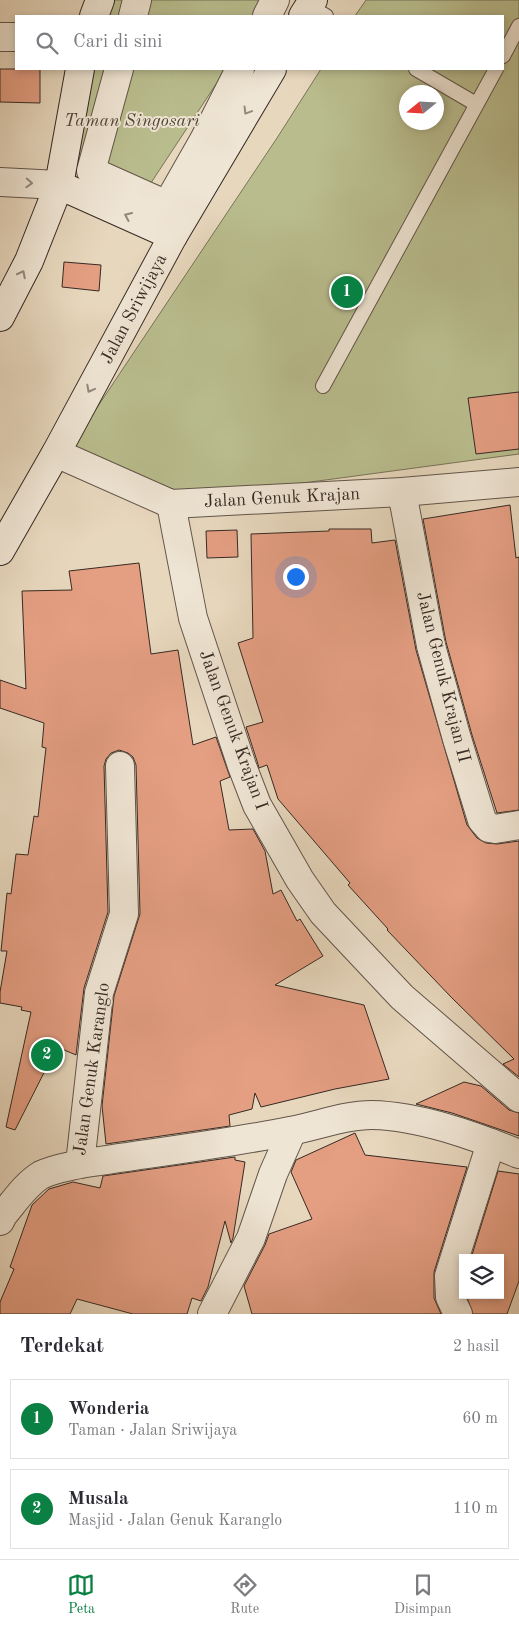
<!DOCTYPE html>
<html lang="id">
<head>
<meta charset="utf-8">
<style>
  body { margin:0; font-family:"Old Standard TT",serif; background:#f7f7f7; color:#2b2b33 }
  .controls { position:absolute; right:15px; bottom:15px; display:grid; overflow:hidden; border-radius:0px; box-shadow:0 2px 8px #0003 }
  .controls button { width:45px; height:45px; display:grid; place-items:center; padding:0; border:0; border-bottom:1px solid #e1e1e2; background:#fff; color:#2b2b33; font:25px sans-serif }
  .compass { position:absolute; left:399px; top:85px; width:45px; height:45px; border-radius:50%; background:#fff; box-shadow:0 2px 8px #0003; rotate:252deg }
  .you { position:absolute; left:295px; top:576px; width:18px; height:18px; margin:-12px; border:4px solid #fff; border-radius:50%; background:#1a73e8; box-shadow:0 0 0 8px #1a73e833 }
  .badge { display:grid; place-items:center; width:32px; height:32px; border-radius:50%; background:#0b8043; color:#fff; font-size:16px; font-weight:700 }
  .pin { position:absolute; translate:-50% -50%; border:2px solid #fff; box-shadow:0 1px 5px #0006 }
  .list { margin:0; padding:0; list-style:none }
  h2 { display:flex; justify-content:space-between; align-items:center; height:65px; margin:0; padding:0 20px; font-size:21px }
  h2 small { font-size:16px; font-weight:400; color:#7c7c81 }
  .list li { display:grid; grid-template-columns:32px 1fr auto; gap:15px; align-items:center; box-sizing:border-box; height:80px; margin:0 10px 10px; padding:0 10px; border:1px solid #e1e1e2; border-radius:0px }
  .list b { display:block; font-size:19px; white-space:nowrap }
  .list p { margin:0; font-size:16px; white-space:nowrap; color:#7c7c81 }
  .list em { font-size:16px; font-style:normal; color:#7c7c81 }
  .icon { flex:none; width:28px; height:28px; fill:none; stroke:currentColor; stroke-width:2; stroke-linecap:round; stroke-linejoin:round }
  .map { position:relative; flex:none; width:519px; height:1314px; overflow:hidden }
  .search { position:absolute; background:#fff; box-shadow:0 2px 8px #0003; left:15px; right:15px; top:15px; height:55px; display:flex; align-items:center; gap:12px; box-sizing:border-box; padding:0 18px; border-radius:0px; color:#7c7c81; font-size:19px }
  .sheet { height:245px; background:#fff }
  nav { display:flex; justify-content:space-around; align-items:center; box-sizing:border-box; height:70px; border-top:1px solid #e1e1e2; background:#fff; font-size:14px; color:#7c7c81 }
  nav a { display:grid; justify-items:center; gap:2px }
  nav .on { color:#0b8043 }
  .map>svg:first-child { display:block }
</style>
</head>
<body>
<div class="map">
<svg width="519" height="1314" viewBox="0 0 519 1314">
  <rect width="100%" height="100%" fill="#e7d7bd"/>
  <filter id="stains"><feTurbulence type="fractalNoise" baseFrequency=".004" numOctaves="4"/><feColorMatrix values="0 0 0 0 .2 0 0 0 0 .09 0 0 0 0 .02 0 0 0 .5 -.17"/></filter>
  <radialGradient id="worn" r=".72"><stop offset=".6" stop-color="#630" stop-opacity="0"/><stop offset="1" stop-color="#630" stop-opacity=".3"/></radialGradient>
  <g fill="#b9bd8e" stroke="#787458" fill-rule="evenodd">
    <path d="M112,0H272L261,16H104Z"/>
    <path d="M366,0H519V454L184,499L72,445L277,138L321,69H503V16H355ZM406,92H436V122H406Z"/>
    <path d="M90,69H226L139,201L72,167Z"/>
  </g>
  <g fill="#e49e82" stroke="#362a23">
    <path d="M0,69H40V103L0,102Z"/>
    <path d="M64,262L101,265L99,291L62,287Z"/>
    <path d="M519,392V449L476,454L468,398Z"/>
    <path d="M510,505L516,558L519,557V810L497,813L472,735L446,642L423,519Z"/>
    <path d="M329,529H371L372,543L395,540L416,650L467,825L477,838L486,843L497,844L519,841V1077L503,1064L514,1059L452,998L387,930L388,929L348,885L350,883L278,799L267,765L259,768L257,761L246,727L263,722L238,643L253,638L251,534L329,531Z"/>
    <path d="M237,530L238,557L207,558L206,531Z"/>
    <path d="M139,563L151,654L178,650L193,745L216,737L230,777L220,781L229,830L253,829L265,851L273,894L281,890L297,921L300,919L323,956L275,985L364,1005L389,1079L335,1089L261,1107L255,1093L252,1109L229,1115L230,1126L106,1144L102,1106L114,996L140,914L136,765L133,757L128,753L119,750L111,753L106,759L104,766L108,912L84,988L76,1055L57,1047L15,1130L6,1127L31,1012L21,1010L22,1007L0,1003V992L7,951H1L7,893L11,894L16,854L28,855L34,816L38,817L46,748L42,747L44,723L0,708V680L26,689L22,591L72,590L69,571Z"/>
    <path d="M464,1082L481,1086L509,1110L519,1113V1136L452,1113L416,1104Z"/>
    <path d="M355,1133L365,1155L467,1167L434,1272V1298L441,1314H252L244,1286L265,1245L269,1234L312,1219L291,1172L296,1160Z"/>
    <path d="M235,1157V1160L245,1162L233,1238L231,1243L225,1221L208,1287L201,1301L192,1298L187,1314H133L77,1299L70,1314H0V1302L14,1269L10,1267L32,1205L49,1189L73,1182L100,1188L103,1176Z"/>
    <path d="M498,1171L519,1174V1281L507,1314H473L466,1295H500V1258H471Z"/>
  </g>
  <g fill="none" stroke-linecap="round" stroke-linejoin="round">
    <defs>
      <g id="lane">
        <path d="M309,6L326,16"/>
        <path d="M503,56L519,26"/>
        <path d="M416,69L476,104"/>
        <path d="M323,386L496,69"/>
      </g>
      <g id="street">
        <path d="M133,16L137,0"/>
        <path d="M267,16L275,0"/>
        <path d="M0,37H16"/>
        <path d="M119,69L91,171L167,205L204,140L240,69"/>
        <path d="M0,182L59,185"/>
        <path d="M56,453L171,504L402,492L519,482"/>
        <path d="M402,492L431,646L457,739L482,820L489,828L495,829L519,825"/>
        <path d="M171,504L193,618L242,766L257,805L300,880L323,913L402,997L519,1098"/>
        <path d="M80,1164L99,993L124,914L120,766"/>
        <path d="M0,1221L3,1215C14,1202 26,1184 41,1175C53,1169 67,1167 80,1164C150,1153 221,1145 290,1131C318,1126 344,1115 372,1115C420,1116 475,1136 519,1154"/>
        <path d="M212,1314L251,1238L273,1174L292,1131"/>
        <path d="M458,1314L450,1297L449,1276L491,1143"/>
      </g>
      <g id="secondary">
        <path d="M94,16L100,0"/>
        <path d="M303,16L313,0"/>
        <path d="M59,185L173,236"/>
        <path d="M0,317L29,261L59,185L80,69"/>
        <path d="M0,551L56,453L173,236L272,69"/>
      </g>
    </defs>
    <use href="#lane" stroke="#62554a" stroke-width="16"/>
    <use href="#street" stroke="#62554a" stroke-width="30"/>
    <use href="#secondary" stroke="#362a23" stroke-width="30"/>
    <use href="#lane" stroke="#efe5d4" stroke-width="14"/>
    <use href="#street" stroke="#efe5d4" stroke-width="28"/>
    <use href="#secondary" stroke="#efe5d4" stroke-width="28"/>
  </g>
  <defs><path id="oneway-chevron" d="M-2-3.5L2.5 0L-2 3.5" fill="none" stroke-width="1.6" stroke-linecap="round" stroke-linejoin="round" transform="scale(1.25)"/></defs>
  <g stroke="#92887c">
    <use href="#oneway-chevron" transform="translate(247 111) rotate(121)"/>
    <use href="#oneway-chevron" transform="translate(29 183) rotate(3)"/>
    <use href="#oneway-chevron" transform="translate(128 216) rotate(-156)"/>
    <use href="#oneway-chevron" transform="translate(22 274) rotate(-63)"/>
    <use href="#oneway-chevron" transform="translate(90 389) rotate(118)"/>
  </g>
  <g text-anchor="middle" dominant-baseline="central" stroke-width="4" stroke-linejoin="round" paint-order="stroke">
    <g font-size="18" font-style="italic" fill="#504738" stroke="#efe5d4">
      <text x="132" y="121">Taman Singosari</text>
    </g>
    <g font-size="18" fill="#362a23" stroke="#efe5d4">
      <text transform="translate(134 309) rotate(-62)">Jalan Sriwijaya</text>
      <text transform="translate(282 498) rotate(-3)">Jalan Genuk Krajan</text>
      <text transform="translate(443 677) rotate(76)">Jalan Genuk Krajan II</text>
      <text transform="translate(233 730) rotate(70)">Jalan Genuk Krajan I</text>
      <text transform="translate(92 1069) rotate(-82)">Jalan Genuk Karanglo</text>
    </g>
  </g>
  <rect width="100%" height="100%" filter="url(#stains)"/>
  <rect width="100%" height="100%" fill="url(#worn)"/>
</svg>
<div class="controls">
<button><svg class="icon" aria-label="layers" viewBox="0 0 24 24"><path d="M12 4l9 5-9 5-9-5zM3 14l9 5 9-5"/></svg></button>
</div>
<svg class="compass" viewBox="-18 -18 36 36"><path d="M0-13l5 13h-10z" fill="#e53935"/><path d="M0 13l5-13h-10z" fill="#7c7c81"/></svg>
<div class="you"></div>
<div class="pin badge" style="left:347px;top:292px">1</div>
<div class="pin badge" style="left:47px;top:1055px">2</div>
<div class="search"><svg class="icon" aria-label="search" viewBox="0 0 24 24"><circle cx="10" cy="10" r="6"/><path d="M15 15l6 6"/></svg>Cari di sini</div>
</div>
<section class="sheet">
<h2>Terdekat<small>2 hasil</small></h2>
<ul class="list">
<li><span class="badge">1</span><div><b>Wonderia</b><p>Taman · Jalan Sriwijaya</p></div><em>60 m</em></li>
<li><span class="badge">2</span><div><b>Musala</b><p>Masjid · Jalan Genuk Karanglo</p></div><em>110 m</em></li>
</ul>
</section>
<nav>
<a class="on"><svg class="icon" aria-label="map" viewBox="0 0 24 24"><path d="M3 6l6-2 6 2 6-2v14l-6 2-6-2-6 2zM9 4v14M15 6v14"/></svg>Peta</a>
<a><svg class="icon" aria-label="directions" viewBox="0 0 24 24"><path d="M12 3l9 9-9 9-9-9zM9 14v-3h6M13 9l2 2-2 2"/></svg>Rute</a>
<a><svg class="icon" aria-label="saved" viewBox="0 0 24 24"><path d="M7 4h10v16l-5-4-5 4z"/></svg>Disimpan</a>
</nav>
</body>
</html>
